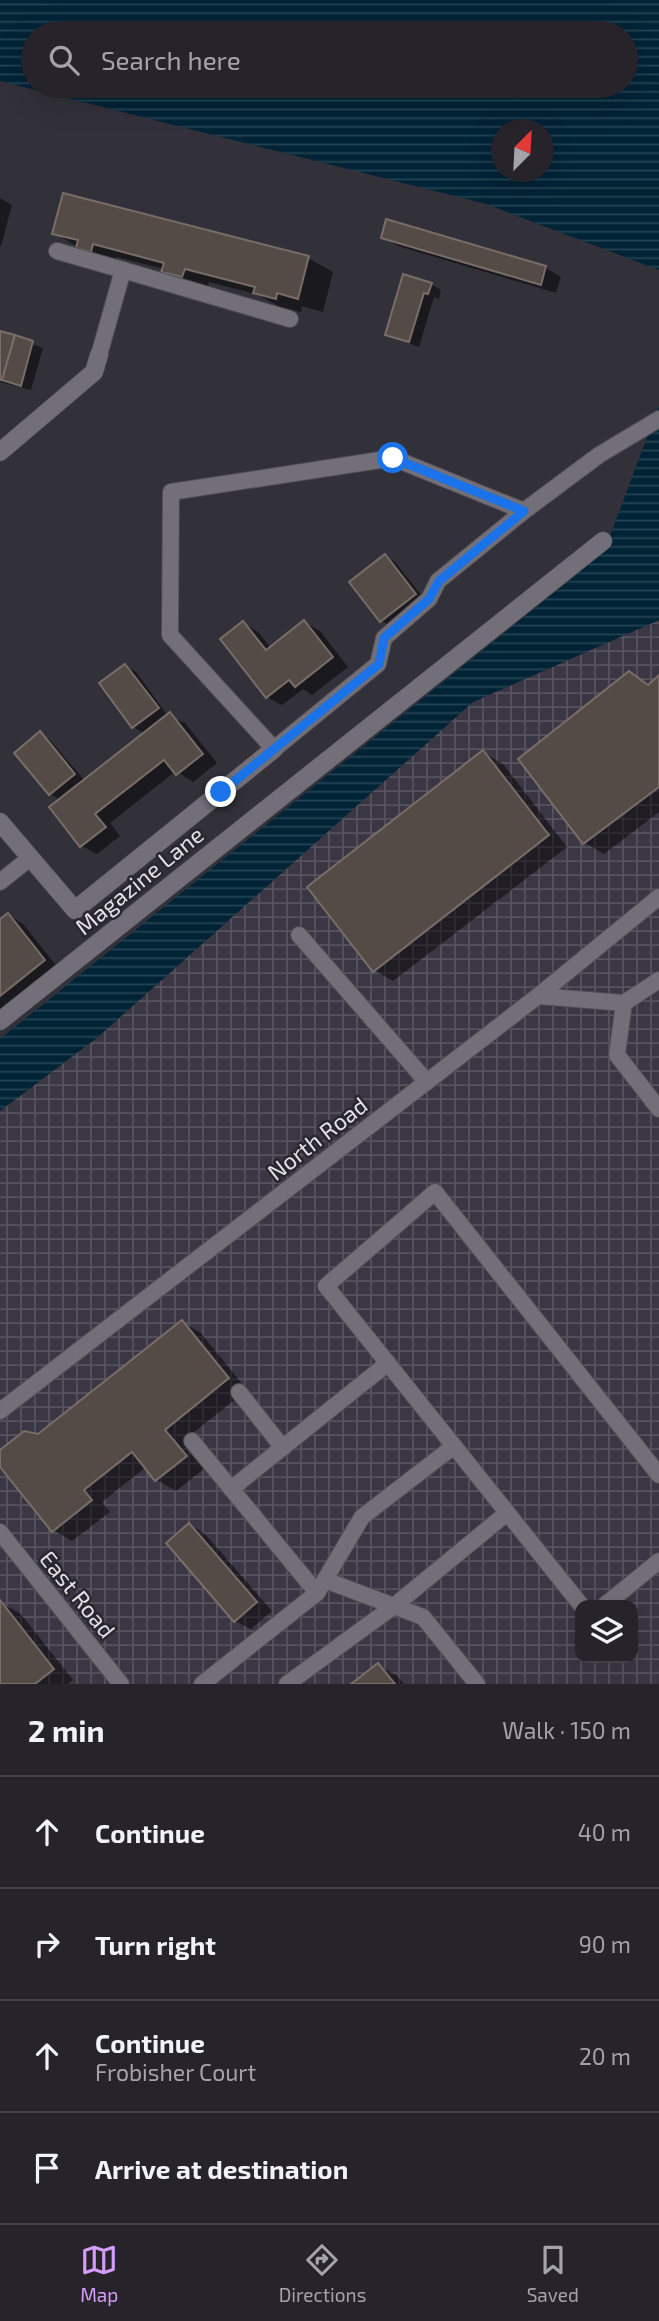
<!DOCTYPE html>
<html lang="en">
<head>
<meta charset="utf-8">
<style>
  body { margin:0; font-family:"Exo 2",sans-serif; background:#323036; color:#f1f3f6 }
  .controls { position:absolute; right:21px; bottom:21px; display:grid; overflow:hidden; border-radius:14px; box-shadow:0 7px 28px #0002 }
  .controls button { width:63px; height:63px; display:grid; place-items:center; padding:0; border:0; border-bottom:2px solid #424147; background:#26242a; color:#f1f3f6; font:35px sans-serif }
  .compass { position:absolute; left:491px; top:119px; width:63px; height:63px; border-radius:50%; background:#26242a; box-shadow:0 7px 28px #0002; rotate:24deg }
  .stop { position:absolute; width:21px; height:21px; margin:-16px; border:5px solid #1a73e8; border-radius:50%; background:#fff }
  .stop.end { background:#1a73e8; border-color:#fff; box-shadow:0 2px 7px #0008 }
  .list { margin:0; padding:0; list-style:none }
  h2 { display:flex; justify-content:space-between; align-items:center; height:91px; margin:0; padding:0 28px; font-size:30px }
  h2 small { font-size:23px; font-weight:400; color:#a4a4a8 }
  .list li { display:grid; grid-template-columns:46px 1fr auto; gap:21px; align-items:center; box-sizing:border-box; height:112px; padding:0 28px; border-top:2px solid #424147 }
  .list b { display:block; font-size:26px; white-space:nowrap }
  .list p { margin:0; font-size:23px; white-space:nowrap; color:#a4a4a8 }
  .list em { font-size:23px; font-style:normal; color:#a4a4a8 }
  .icon { flex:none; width:38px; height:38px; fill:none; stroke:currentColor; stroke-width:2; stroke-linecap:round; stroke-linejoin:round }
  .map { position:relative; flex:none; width:659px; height:1684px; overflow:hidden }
  .search { position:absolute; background:#26242a; box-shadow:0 7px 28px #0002; left:21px; right:21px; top:21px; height:77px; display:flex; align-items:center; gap:18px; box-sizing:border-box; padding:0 24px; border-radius:38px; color:#a4a4a8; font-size:26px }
  .sheet { height:539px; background:#26242a }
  nav { display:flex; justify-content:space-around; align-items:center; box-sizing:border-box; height:98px; border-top:2px solid #424147; background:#26242a; font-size:19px; color:#a4a4a8 }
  nav a { display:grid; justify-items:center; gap:4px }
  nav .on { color:#d49cfb }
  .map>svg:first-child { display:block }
</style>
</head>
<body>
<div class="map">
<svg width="659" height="1684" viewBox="0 0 659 1684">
  <defs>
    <pattern id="industrial-grid" width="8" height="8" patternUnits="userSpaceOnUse" patternTransform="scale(1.75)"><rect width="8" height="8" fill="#3a3644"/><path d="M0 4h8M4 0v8" fill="none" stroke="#56535f"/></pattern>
    <pattern id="water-rules" width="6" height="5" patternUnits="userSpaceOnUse" patternTransform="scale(1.75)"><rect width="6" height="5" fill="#002336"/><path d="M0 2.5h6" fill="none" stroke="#254353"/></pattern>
  </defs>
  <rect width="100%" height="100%" fill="#323038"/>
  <path fill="url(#industrial-grid)" fill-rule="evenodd" d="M659,620V1684H0V1111L98,1037L473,702ZM580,1605H633V1658H580Z"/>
  <g fill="url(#water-rules)" fill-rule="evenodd">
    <path d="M0,0H659V270L486,204L0,81ZM33,33H626V86H33ZM502,130H544V172H502Z"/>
    <path d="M659,405V620L473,702L98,1037L0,1111V1039L576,575L607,544Z"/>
  </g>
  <g fill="#0007">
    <path d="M0,198L12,205L1,246H0Z"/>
    <path d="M388,222L546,268L561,277L556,293L398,246L383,238Z"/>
    <path d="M54,233L308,258L333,272L323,312L302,306L301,312L280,307L259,295L209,282L207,290L188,285L164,269L117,257L115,265L102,261Z"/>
    <path d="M431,284L441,290L439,299L434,297L419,347L387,334Z"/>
    <path d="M0,333L43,348L31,390L0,382Z"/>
    <path d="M385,556L395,562L425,600L392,627L382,621Z"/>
    <path d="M304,622L320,631L348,667L312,695L303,689L282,705L267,697L243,623L258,632L271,648Z"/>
    <path d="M125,666L136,672L168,716L185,723L217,763L193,782L176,771L110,823L120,836L97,854L82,846L61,800L50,794L40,734L50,740L85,781L146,734L133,727Z"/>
    <path d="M629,673L650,685L659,677V812L604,854L585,843L520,759Z"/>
    <path d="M484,753L503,764L567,847L393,981L374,970Z"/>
    <path d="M8,915L23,924L59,969L0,1016V921Z"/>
    <path d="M182,1322L201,1333L247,1390L183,1441L205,1468L176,1491L157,1480L146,1467L102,1502L110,1512L72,1541L53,1530L0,1464V1452L38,1436Z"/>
    <path d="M190,1525L205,1534L272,1611L251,1629L235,1621Z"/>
    <path d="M0,1603L20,1613L73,1680L68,1684H0Z"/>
    <path d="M378,1665L397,1676L404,1684H354Z"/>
  </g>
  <g fill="#544a46" stroke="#786d69" stroke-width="2">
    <path d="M63,193L309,256L298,299L277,293L276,299L253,293L255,287L185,269L182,277L161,272L164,263L93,244L91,252L76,248L78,240L52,234Z"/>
    <path d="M386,219L546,266L541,285L381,238Z"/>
    <path d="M403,274L432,283L428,294L424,293L409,342L385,335Z"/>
    <path d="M0,331L15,335L2,380H0Z"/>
    <path d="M15,335L33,341L21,386L2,380Z"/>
    <path d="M385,554L416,594L380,622L349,582Z"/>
    <path d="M304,620L333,657L295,687L289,680L266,698L220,639L243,621L266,650Z"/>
    <path d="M125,664L159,708L132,728L99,683Z"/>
    <path d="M629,671L648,685L659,675V787L583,844L518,759Z"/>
    <path d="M170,712L203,754L176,775L164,760L95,814L106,827L80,847L49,807Z"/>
    <path d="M40,731L75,774L49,795L14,753Z"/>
    <path d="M483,750L549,835L373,972L307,887Z"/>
    <path d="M8,913L45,960L0,996V919Z"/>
    <path d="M182,1320L229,1378L165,1430L187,1456L155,1481L132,1452L84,1490L92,1500L52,1532L0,1467V1450L24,1431L38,1434Z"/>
    <path d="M189,1523L257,1602L234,1622L166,1543Z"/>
    <path d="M0,1600L54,1669L35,1684H0Z"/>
    <path d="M378,1663L395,1684H351Z"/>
  </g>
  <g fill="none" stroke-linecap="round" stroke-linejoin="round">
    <defs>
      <g id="service">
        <path d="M57,251L123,270L99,355"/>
        <path d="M123,270L290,319"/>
        <path d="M524,511L438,581L429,599L384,638L378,664L274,749L170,635L171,492L393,458L524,511L599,455L659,419"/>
        <path d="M0,882L30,858"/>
        <path d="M299,935L427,1082"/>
        <path d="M538,996L624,1003L659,980"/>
        <path d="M624,1003L617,1055L659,1109"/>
        <path d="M239,1392L283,1448"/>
        <path d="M0,1411L538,996L659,897"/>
        <path d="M192,1441L317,1593"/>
        <path d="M231,1489L388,1363"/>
        <path d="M0,1532L121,1684"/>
        <path d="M325,1580L423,1617L477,1684"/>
        <path d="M581,1605L326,1286L435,1192L659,1475"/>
        <path d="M605,1605L659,1561"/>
        <path d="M202,1684L317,1593L362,1517L454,1446"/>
        <path d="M287,1684L394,1606L507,1513"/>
      </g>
      <g id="minor">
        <path d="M0,452L94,372L99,355"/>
        <path d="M0,822L75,910L274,749"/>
        <path d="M0,1021L603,541"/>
      </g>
    </defs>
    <use href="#service" stroke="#4e4c53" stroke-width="18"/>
    <use href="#minor" stroke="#4e4c53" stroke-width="19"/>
    <use href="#service" stroke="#726f79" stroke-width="16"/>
    <use href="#minor" stroke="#726f79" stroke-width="18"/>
  </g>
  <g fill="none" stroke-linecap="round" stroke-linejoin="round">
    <path stroke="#1a73e8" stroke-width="9" d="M221,792L379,664L384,638L429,599L439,581L524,511L393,458"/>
  </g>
  <g text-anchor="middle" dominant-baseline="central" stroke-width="5" stroke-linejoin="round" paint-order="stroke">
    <g font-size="23" fill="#e3e1e7" stroke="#28262e">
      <text transform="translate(139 880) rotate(-39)">Magazine Lane</text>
      <text transform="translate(317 1138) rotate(-38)">North Road</text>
      <text transform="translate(78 1594) rotate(51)">East Road</text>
    </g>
  </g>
</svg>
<div class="controls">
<button><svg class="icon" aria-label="layers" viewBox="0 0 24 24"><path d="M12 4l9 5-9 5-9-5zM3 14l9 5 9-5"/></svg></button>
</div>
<svg class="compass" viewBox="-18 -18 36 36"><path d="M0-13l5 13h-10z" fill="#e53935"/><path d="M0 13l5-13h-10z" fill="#a4a4a8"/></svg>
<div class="stop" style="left:393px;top:458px"></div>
<div class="stop end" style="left:221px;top:792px"></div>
<div class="search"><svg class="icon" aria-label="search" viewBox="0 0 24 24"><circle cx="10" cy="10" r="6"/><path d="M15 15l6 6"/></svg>Search here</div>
</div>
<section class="sheet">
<h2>2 min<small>Walk · 150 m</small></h2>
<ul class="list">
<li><svg class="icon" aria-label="ahead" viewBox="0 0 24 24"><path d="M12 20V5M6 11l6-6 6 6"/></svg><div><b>Continue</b></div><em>40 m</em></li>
<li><svg class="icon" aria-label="right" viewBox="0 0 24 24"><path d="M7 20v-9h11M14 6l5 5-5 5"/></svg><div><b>Turn right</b></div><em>90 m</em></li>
<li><svg class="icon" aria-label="ahead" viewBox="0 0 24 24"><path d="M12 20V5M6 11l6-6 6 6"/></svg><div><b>Continue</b><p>Frobisher Court</p></div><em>20 m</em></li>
<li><svg class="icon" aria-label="arrive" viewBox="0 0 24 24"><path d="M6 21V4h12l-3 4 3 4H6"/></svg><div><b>Arrive at destination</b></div></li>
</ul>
</section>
<nav>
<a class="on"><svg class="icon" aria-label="map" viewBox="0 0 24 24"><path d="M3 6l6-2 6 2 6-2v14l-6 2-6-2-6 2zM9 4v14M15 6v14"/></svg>Map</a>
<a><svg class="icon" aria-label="directions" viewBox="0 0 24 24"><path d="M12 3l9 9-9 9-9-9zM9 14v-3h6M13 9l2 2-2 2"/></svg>Directions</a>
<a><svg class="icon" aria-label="saved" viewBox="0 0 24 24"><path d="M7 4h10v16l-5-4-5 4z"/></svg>Saved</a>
</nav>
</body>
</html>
